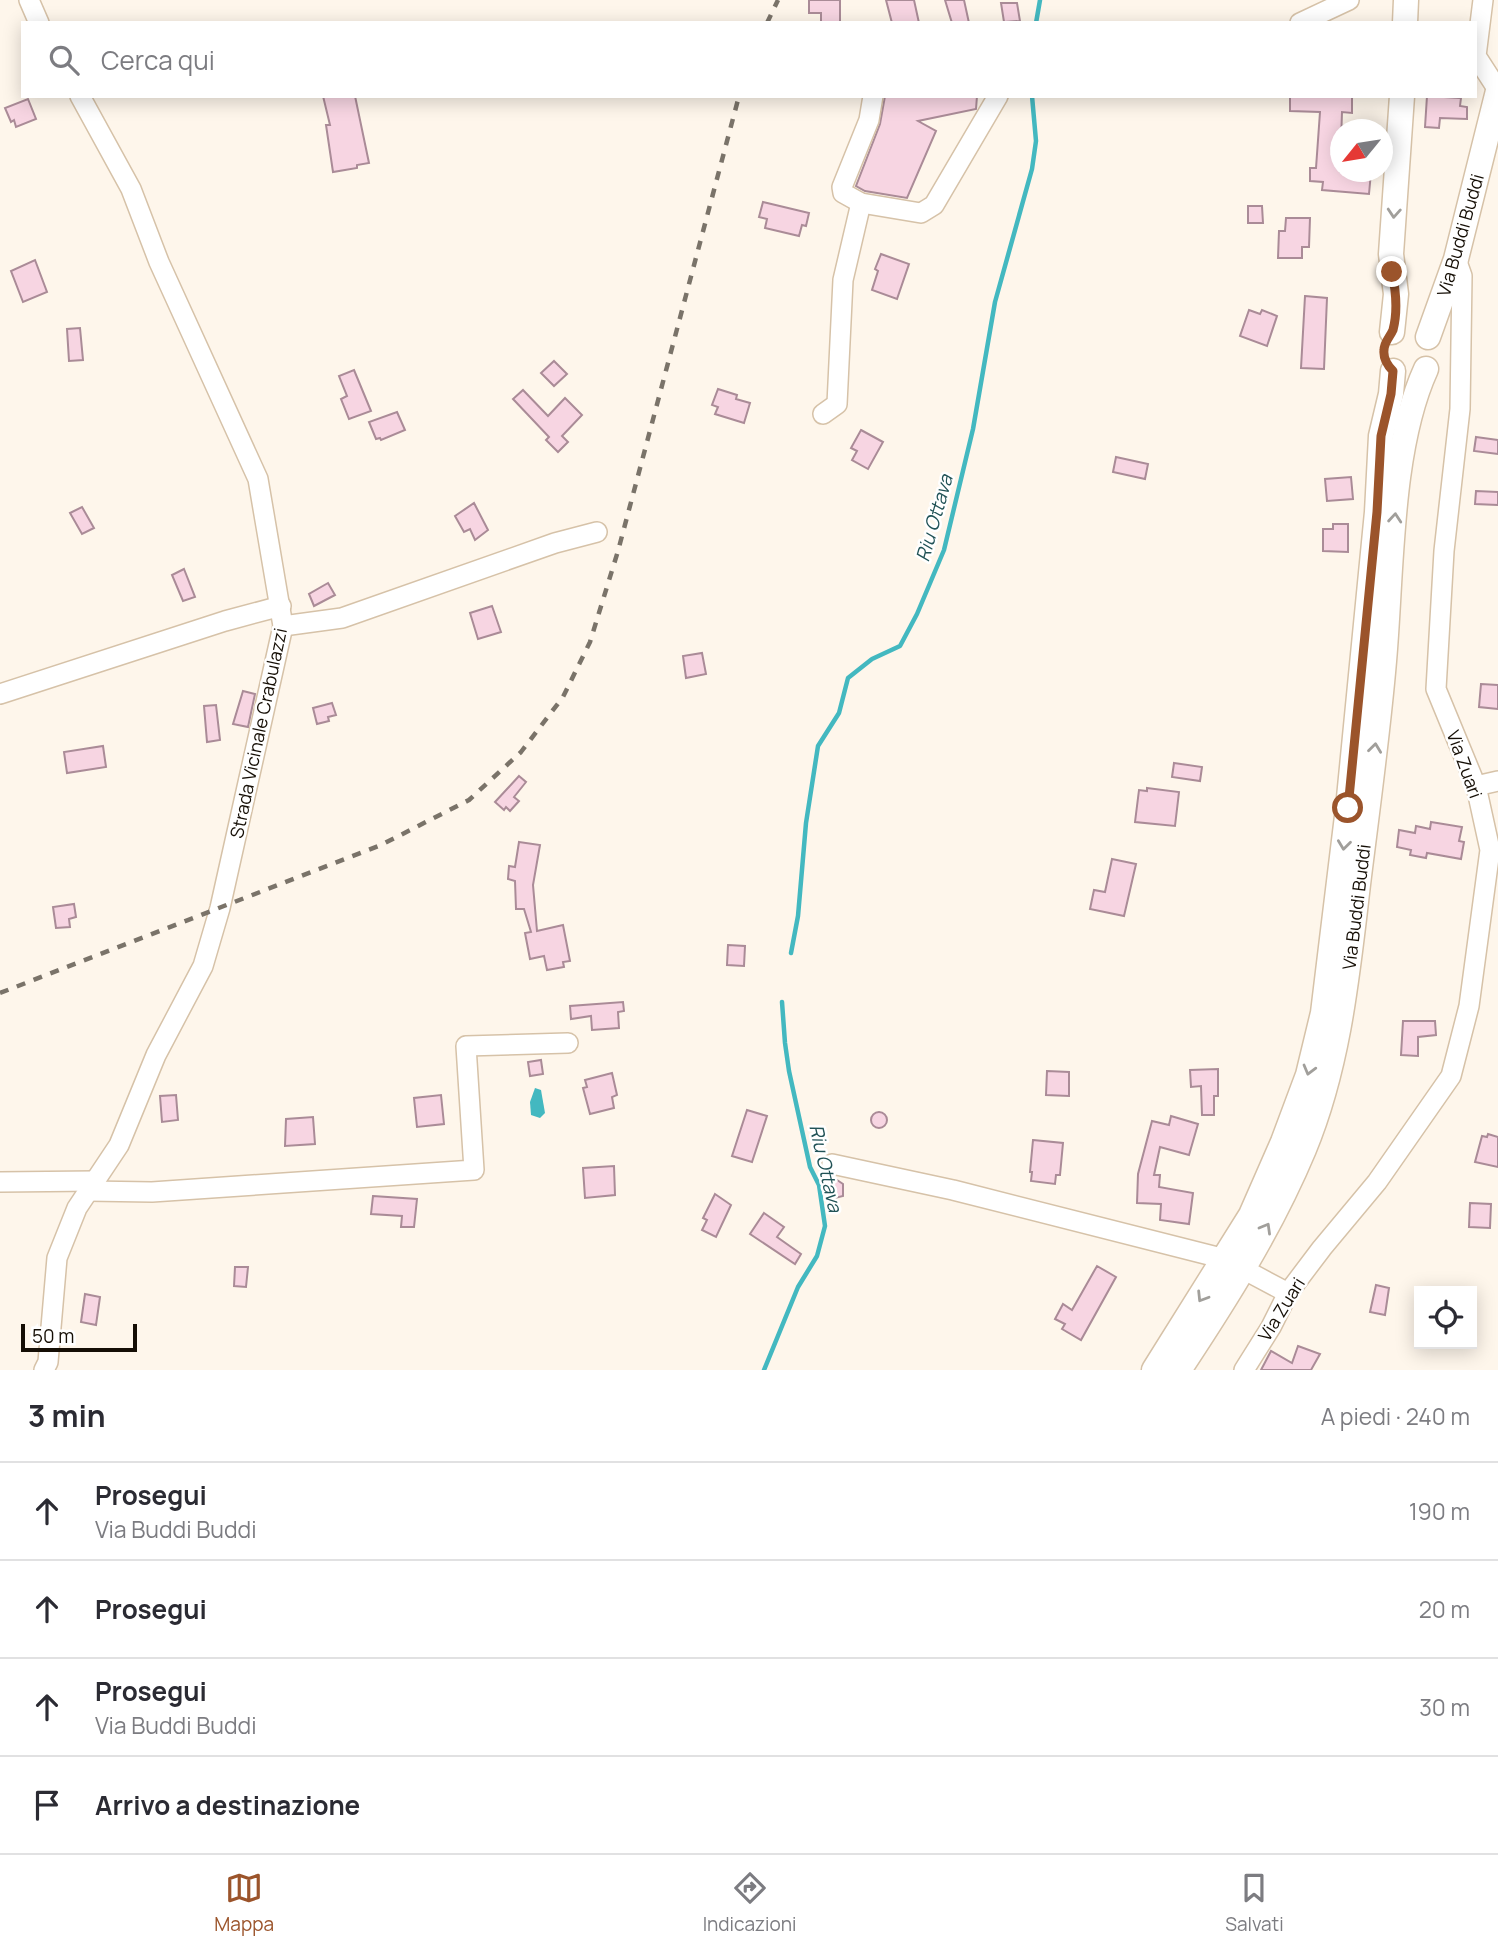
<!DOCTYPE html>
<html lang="it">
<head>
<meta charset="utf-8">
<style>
  body { margin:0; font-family:Manrope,sans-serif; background:#f7f7f7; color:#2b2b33 }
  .controls { position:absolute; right:21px; bottom:21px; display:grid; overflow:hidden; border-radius:0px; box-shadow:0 4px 18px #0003 }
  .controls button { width:63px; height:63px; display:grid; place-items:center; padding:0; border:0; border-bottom:2px solid #e1e1e2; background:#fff; color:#2b2b33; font:35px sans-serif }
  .compass { position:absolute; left:1330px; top:119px; width:63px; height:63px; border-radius:50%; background:#fff; box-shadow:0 4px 18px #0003; rotate:240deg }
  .scale { position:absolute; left:21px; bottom:18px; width:116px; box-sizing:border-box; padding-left:7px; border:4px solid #150e05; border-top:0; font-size:19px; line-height:24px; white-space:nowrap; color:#150e05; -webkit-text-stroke:5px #fff; paint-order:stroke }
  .stop { position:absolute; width:21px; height:21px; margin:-16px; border:5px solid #9b542b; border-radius:50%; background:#fff }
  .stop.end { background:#9b542b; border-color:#fff; box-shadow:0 2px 7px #0008 }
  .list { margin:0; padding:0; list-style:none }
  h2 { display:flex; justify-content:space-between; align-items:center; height:91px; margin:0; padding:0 28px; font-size:30px }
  h2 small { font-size:23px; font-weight:400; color:#7c7c81 }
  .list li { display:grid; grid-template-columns:46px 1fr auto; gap:21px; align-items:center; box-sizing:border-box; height:98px; padding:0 28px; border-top:2px solid #e1e1e2 }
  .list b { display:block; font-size:26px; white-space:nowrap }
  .list p { margin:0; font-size:23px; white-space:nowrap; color:#7c7c81 }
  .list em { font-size:23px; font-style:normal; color:#7c7c81 }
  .icon { flex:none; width:38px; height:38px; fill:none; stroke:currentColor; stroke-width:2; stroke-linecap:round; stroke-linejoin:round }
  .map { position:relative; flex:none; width:1498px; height:1370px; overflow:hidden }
  .search { position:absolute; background:#fff; box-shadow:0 4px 18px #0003; left:21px; right:21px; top:21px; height:77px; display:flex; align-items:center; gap:18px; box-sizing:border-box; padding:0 24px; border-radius:0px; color:#7c7c81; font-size:26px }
  .sheet { height:483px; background:#fff }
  nav { display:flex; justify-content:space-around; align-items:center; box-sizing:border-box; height:98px; border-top:2px solid #e1e1e2; background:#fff; font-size:19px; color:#7c7c81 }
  nav a { display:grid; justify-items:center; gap:4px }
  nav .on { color:#9b542b }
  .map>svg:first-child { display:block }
</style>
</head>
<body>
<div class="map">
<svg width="1498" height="1370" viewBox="0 0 1498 1370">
  <rect width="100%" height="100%" fill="#fef6eb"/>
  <path fill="#43b8c0" d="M535,1088L541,1090L545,1113L540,1118L531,1115L530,1102Z"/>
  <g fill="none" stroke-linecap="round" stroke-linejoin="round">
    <g stroke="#43b8c0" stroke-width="4.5">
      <path d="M1036,23L1040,0"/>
      <path d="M791,953L798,916L806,823L818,746L839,713L848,678L872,659L900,646L917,614L944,550L973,429L995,302L1032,169L1036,141L1032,96"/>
      <path d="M764,1370L798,1287L817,1256L825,1226L819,1185L810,1167L789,1071L785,1043L782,1002"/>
    </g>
  </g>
  <g fill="#f7d5e2" stroke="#aa8b97" stroke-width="2">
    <path d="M809,0H840V23H821V13H809Z"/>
    <path d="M886,0H914L919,23H892Z"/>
    <path d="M945,0H964L969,23H952Z"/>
    <path d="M1001,3H1017L1020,21L1004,22Z"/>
    <path d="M323,96H355L369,163L357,165V168L333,172L326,125H330Z"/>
    <path d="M885,96H977L976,109L918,121L936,131L907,198L865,191L856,186L880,124Z"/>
    <path d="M1290,96H1352V113L1342,112L1340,172H1371L1369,194L1322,190L1323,182L1310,181V168H1316L1320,112L1290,111Z"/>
    <path d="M1427,96L1461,98L1460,106L1467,107V119L1440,118L1439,128L1425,127Z"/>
    <path d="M28,99L36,119L16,127L14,120L11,122L5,108Z"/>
    <path d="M763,202L809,213L806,226L802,225L799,236L765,228L767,219L759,217Z"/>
    <path d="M1248,206H1262L1263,223H1248Z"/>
    <path d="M1286,218H1310L1309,247H1302V258H1278L1279,231H1285Z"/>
    <path d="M881,254L909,264L897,299L872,290L878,271L875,269Z"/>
    <path d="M35,260L47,292L23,302L11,271Z"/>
    <path d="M1305,296L1327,298L1324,369L1301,368Z"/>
    <path d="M1249,310L1260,314L1262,310L1277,316L1267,346L1240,336Z"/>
    <path d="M80,328L83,360L69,361L67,329Z"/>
    <path d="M554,361L567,374L554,386L541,373Z"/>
    <path d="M354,370L371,411L349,419L341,399L347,396L339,376Z"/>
    <path d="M718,389L737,395L736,399L750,403L744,423L715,414L718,407L712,405Z"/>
    <path d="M523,390L548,416L565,398L582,415L562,436L568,442L558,452L546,440L549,437L513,399Z"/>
    <path d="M397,412L405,430L381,440L380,438L376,439L369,422Z"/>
    <path d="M861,430L883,442L868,469L852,460L857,451L851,448Z"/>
    <path d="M1476,437L1498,440V454L1474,451Z"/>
    <path d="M1116,457L1148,464L1145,479L1113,472Z"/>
    <path d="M1351,477L1353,499L1327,501L1325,479Z"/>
    <path d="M1476,491L1498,492V505L1475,504Z"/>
    <path d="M474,503L488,530L475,540L470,529L464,532L455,516Z"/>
    <path d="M82,507L94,528L82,534L70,513Z"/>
    <path d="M1333,524H1348V552L1323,551V529H1333Z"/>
    <path d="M184,569L195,597L183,601L172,575Z"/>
    <path d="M328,583L335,595L314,606L309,594Z"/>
    <path d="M492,606L501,632L478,639L470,613Z"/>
    <path d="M702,653L706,674L686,678L683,656Z"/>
    <path d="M1481,684L1498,685V709L1479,707Z"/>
    <path d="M243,691L255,694L248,727L233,724Z"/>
    <path d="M332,703L336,715L328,717L329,721L317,724L313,708Z"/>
    <path d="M216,705L220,740L207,742L204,706Z"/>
    <path d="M103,746L106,767L67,773L64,752Z"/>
    <path d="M1174,763L1202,767L1200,781L1172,777Z"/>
    <path d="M519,776L526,782L514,797L519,801L510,811L506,807L504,810L495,802Z"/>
    <path d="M1147,788L1179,792L1175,826L1135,822L1139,790L1147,791Z"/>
    <path d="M1431,822L1462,827L1459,841L1464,842L1461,859L1427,853L1426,858L1410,855L1411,850L1397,847L1399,830L1415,833L1416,826L1430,829Z"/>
    <path d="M519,842L540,845L533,885L537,931L563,925L570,961L563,962L564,967L547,970L544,956L530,959L525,933L531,932L524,909H516L515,881L508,879L509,866L515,867Z"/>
    <path d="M1112,859L1136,864L1124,916L1090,909L1094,890L1105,892Z"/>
    <path d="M74,904L76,917L69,919L70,927L56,928L53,907Z"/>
    <path d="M728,945L745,946L744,966L727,965Z"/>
    <path d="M623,1002L624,1011L618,1012L619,1028L592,1030L591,1016L571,1019L570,1006Z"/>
    <path d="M1403,1021H1435L1436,1035L1418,1037V1056L1401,1055Z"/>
    <path d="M541,1060L543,1074L530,1076L528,1062Z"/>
    <path d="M1218,1069V1096H1214V1115H1202L1201,1086L1191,1087L1190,1070Z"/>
    <path d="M1047,1071L1069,1072V1096L1046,1095Z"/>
    <path d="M612,1073L617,1095L612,1097L614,1108L590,1114L583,1088L587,1087L585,1080Z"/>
    <path d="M176,1095L178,1120L162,1122L160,1096Z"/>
    <path d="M441,1095L444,1124L417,1127L414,1098Z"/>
    <path d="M747,1110L767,1116L752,1162L732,1156Z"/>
    <circle cx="879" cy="1120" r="8"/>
    <path d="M1171,1116L1198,1124L1189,1155L1160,1147L1154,1175H1160L1159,1187L1193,1193L1189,1224L1160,1220L1161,1204L1137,1203L1138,1174L1152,1121L1169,1125Z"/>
    <path d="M313,1117L315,1144L285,1146L286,1119Z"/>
    <path d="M1488,1134L1498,1137V1167L1475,1162L1482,1136L1487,1137Z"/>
    <path d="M1033,1140L1063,1143L1060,1175H1056L1055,1184L1031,1181L1032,1172H1030Z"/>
    <path d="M614,1166L615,1195L585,1198L583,1168Z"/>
    <path d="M834,1178L843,1184V1196L835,1198L825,1192L826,1180Z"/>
    <path d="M715,1194L731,1205L716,1237L702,1230L707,1220L703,1218Z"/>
    <path d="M373,1196L417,1199L414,1227H401L402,1216L371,1214Z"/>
    <path d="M1470,1203L1491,1204L1490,1228L1469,1227Z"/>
    <path d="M764,1213L784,1227L777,1237L801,1254L795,1264L750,1234Z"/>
    <path d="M1097,1266L1116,1277L1081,1340L1062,1329L1065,1324L1055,1319L1063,1304L1072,1310Z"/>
    <path d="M235,1267H248L246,1287L234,1286Z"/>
    <path d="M1376,1285L1389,1288L1385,1315L1370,1312Z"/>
    <path d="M85,1294L100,1297L96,1325L81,1322Z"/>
    <path d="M1298,1346L1320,1354L1311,1370H1261L1271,1351L1292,1363Z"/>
  </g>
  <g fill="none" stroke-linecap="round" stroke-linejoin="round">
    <defs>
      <g id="minor">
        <path d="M29,0L39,23"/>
        <path d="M1483,0L1476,56L1498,90"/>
        <path d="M1300,23L1349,0"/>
        <path d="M873,96L869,120L842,187L843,193L861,203L921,213L934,205L998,96"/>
        <path d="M823,414L837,404L843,280L861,203"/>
        <path d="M283,626L342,618L555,543L597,532"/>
        <path d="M0,694L225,621L281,606"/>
        <path d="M1476,786L1498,781"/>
        <path d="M832,1164L953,1190L1225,1259"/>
        <path d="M0,1182L95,1181"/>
        <path d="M88,1191L152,1192L474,1170L466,1046L568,1043"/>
        <path d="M1243,1269L1288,1293"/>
        <path d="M44,1370L48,1362L57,1258L77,1208L119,1145L156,1055L203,966L220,908L283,626L258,479L159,262L131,189L80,96"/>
        <path d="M1244,1370L1271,1327L1288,1293L1322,1248L1377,1182L1451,1076L1469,1006L1490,850L1476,786L1436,689L1444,551L1460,409L1462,276L1456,259"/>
      </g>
      <g id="major">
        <path d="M1405,23L1406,0"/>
        <path d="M1392,332L1396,294L1391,254L1402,96"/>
        <path d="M1428,337L1456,259L1498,91"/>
        <path d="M1154,1370L1251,1215L1283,1142L1308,1075L1323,1013L1348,808L1377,512L1381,436L1391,394L1393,371"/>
        <path d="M1179,1370C1226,1299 1271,1228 1304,1149C1340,1062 1348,968 1359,876C1368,804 1378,732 1384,661C1392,572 1389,450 1426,369"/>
      </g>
    </defs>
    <use href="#minor" stroke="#d6c2a8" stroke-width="22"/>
    <use href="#major" stroke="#d6c2a8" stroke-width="27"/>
    <use href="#minor" stroke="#fff" stroke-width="19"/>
    <use href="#major" stroke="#fff" stroke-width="24"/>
    <g stroke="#7a7369" stroke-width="4.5" stroke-dasharray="9 9" stroke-linecap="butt">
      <path d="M767,23L778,0"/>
      <path d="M0,993L381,845L469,800L521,752L563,697L590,642L618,551L739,96"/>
    </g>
  </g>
  <defs><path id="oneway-chevron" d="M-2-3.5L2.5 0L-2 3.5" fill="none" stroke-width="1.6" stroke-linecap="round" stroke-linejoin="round" transform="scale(1.75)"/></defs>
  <g stroke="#a19f9b">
    <use href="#oneway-chevron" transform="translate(1394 213) rotate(94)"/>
    <use href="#oneway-chevron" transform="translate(1395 518) rotate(-85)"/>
    <use href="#oneway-chevron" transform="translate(1375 748) rotate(-83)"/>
    <use href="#oneway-chevron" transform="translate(1344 845) rotate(97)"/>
    <use href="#oneway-chevron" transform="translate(1309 1070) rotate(105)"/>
    <use href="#oneway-chevron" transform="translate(1266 1228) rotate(-60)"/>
    <use href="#oneway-chevron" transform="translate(1202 1297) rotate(122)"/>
  </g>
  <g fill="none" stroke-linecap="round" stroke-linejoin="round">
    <path stroke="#9b542b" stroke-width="9" d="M1348,808L1377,512L1381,436L1391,394L1393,371C1387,365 1383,359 1384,350C1384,342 1390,337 1393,330C1398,311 1396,291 1392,272"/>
  </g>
  <g text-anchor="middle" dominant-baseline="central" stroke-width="5" stroke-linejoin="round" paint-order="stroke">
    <g font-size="18" fill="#150e05" stroke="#fff">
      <text transform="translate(1460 235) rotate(-74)">Via Buddi Buddi</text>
      <text transform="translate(258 733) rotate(-78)">Strada Vicinale Crabulazzi</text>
      <text transform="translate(1465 764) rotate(70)">Via Zuari</text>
      <text transform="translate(1356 907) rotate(-83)">Via Buddi Buddi</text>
      <text transform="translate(1281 1309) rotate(-58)">Via Zuari</text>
    </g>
    <g font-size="19" font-style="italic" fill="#215256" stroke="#fff">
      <text transform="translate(934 518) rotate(-74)">Riu Ottava</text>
      <text transform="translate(826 1168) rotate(77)">Riu Ottava</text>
    </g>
  </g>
</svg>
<div class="controls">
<button><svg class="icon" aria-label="locate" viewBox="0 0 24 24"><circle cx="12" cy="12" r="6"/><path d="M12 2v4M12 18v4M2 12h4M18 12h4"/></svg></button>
</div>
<svg class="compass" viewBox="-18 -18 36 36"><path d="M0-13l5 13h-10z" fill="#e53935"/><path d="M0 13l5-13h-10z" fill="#7c7c81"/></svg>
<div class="scale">50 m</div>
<div class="stop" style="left:1348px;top:808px"></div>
<div class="stop end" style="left:1392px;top:272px"></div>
<div class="search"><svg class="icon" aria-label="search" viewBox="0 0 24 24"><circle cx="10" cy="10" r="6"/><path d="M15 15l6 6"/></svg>Cerca qui</div>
</div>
<section class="sheet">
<h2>3 min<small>A piedi · 240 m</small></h2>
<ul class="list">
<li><svg class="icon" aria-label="ahead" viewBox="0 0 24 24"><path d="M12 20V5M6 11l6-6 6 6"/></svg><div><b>Prosegui</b><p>Via Buddi Buddi</p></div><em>190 m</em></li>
<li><svg class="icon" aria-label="ahead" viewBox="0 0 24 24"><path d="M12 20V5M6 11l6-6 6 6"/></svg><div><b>Prosegui</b></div><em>20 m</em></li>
<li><svg class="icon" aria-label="ahead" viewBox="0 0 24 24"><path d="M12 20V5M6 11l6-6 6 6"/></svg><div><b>Prosegui</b><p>Via Buddi Buddi</p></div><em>30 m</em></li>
<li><svg class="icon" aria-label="arrive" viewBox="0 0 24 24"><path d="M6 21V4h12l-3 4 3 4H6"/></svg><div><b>Arrivo a destinazione</b></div></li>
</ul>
</section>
<nav>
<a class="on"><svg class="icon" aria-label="map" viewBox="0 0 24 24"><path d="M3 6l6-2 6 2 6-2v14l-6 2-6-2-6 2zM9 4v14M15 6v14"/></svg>Mappa</a>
<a><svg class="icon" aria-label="directions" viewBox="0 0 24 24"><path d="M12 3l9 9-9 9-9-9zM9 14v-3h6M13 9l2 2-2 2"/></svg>Indicazioni</a>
<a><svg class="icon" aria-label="saved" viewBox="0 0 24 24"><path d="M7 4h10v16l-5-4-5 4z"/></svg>Salvati</a>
</nav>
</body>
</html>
